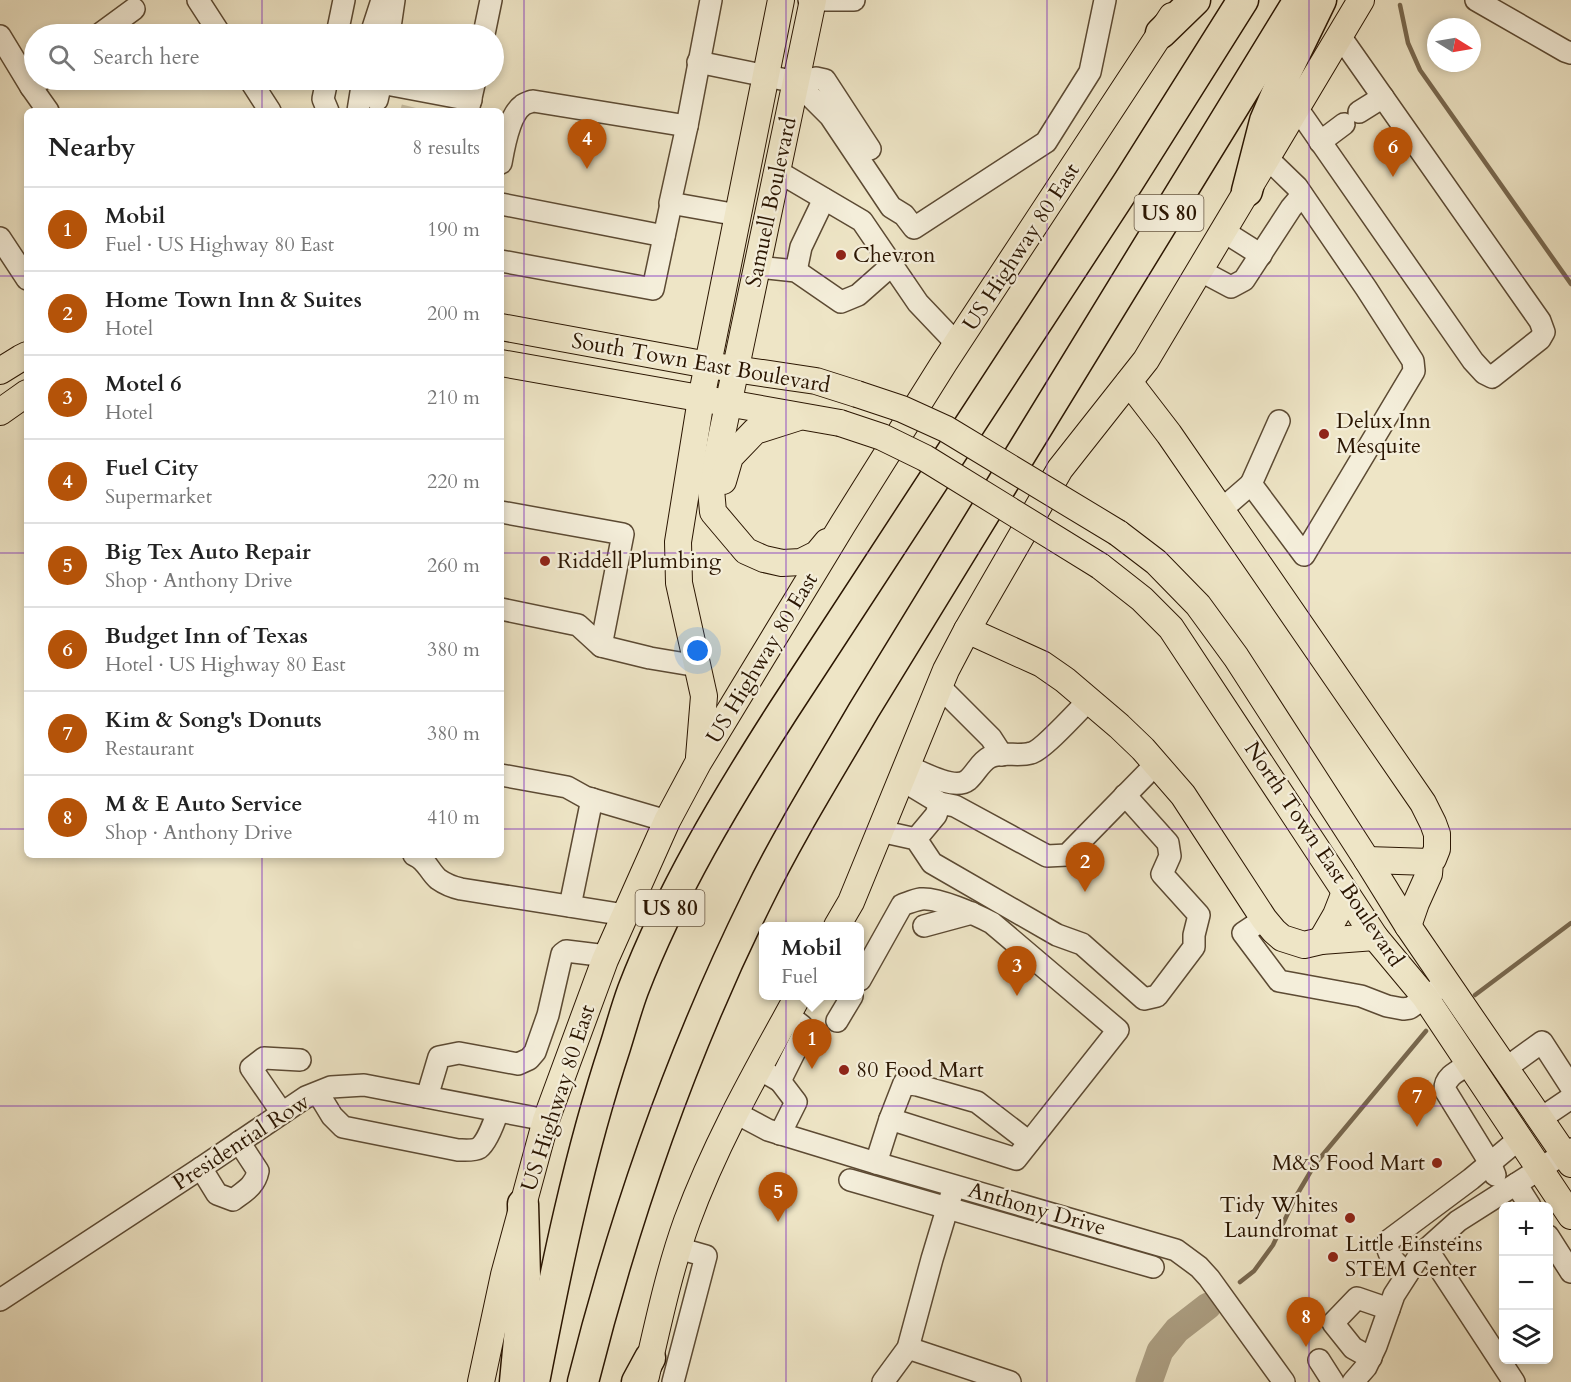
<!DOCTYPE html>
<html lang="en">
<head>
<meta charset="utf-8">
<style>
  body { margin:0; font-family:Cardo,serif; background:#f6f6f6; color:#222 }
  .controls { position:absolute; right:18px; bottom:18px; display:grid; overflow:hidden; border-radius:9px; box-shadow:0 3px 9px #0003 }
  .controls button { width:54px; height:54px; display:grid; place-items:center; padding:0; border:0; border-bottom:2px solid #e0e0e0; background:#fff; color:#222; font:30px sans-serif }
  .compass { position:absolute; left:1427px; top:18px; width:54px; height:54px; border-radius:50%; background:#fff; box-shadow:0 3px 9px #0003; rotate:101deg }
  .you { position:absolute; left:698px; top:651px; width:21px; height:21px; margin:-15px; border:4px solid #fff; border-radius:50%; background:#1a73e8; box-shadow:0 0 0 9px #1a73e833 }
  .badge { display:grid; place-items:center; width:39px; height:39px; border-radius:50%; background:#b45309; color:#fff; font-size:20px; font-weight:700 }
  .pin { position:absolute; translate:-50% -50px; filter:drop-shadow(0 2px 3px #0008) }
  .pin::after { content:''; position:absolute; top:32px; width:21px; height:18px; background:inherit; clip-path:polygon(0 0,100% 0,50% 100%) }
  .popup { position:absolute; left:759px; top:922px; width:105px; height:78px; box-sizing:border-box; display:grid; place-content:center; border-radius:9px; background:#fff; filter:drop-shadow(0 2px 4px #0005); font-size:20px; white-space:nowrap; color:#767676 }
  .popup b { font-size:22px; color:#222 }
  .popup::after { content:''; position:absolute; left:50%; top:100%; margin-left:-12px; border:12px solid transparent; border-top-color:#fff }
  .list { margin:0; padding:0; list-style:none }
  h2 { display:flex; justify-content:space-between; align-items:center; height:78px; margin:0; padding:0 24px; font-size:26px }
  h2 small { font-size:20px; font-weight:400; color:#767676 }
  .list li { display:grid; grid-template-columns:39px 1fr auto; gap:18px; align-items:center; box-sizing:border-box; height:84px; padding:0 24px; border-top:2px solid #e0e0e0 }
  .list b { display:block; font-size:22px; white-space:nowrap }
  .list p { margin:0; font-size:20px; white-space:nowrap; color:#767676 }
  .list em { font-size:20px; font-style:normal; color:#767676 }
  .icon { flex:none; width:33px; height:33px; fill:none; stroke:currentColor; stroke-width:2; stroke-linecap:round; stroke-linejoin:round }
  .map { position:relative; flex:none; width:1571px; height:1382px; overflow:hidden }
  .search { position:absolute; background:#fff; box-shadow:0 3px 9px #0003; left:24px; top:24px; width:480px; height:66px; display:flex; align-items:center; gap:15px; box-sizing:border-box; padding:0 21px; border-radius:33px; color:#767676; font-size:22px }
  .panel { position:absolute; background:#fff; box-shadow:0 3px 9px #0003; left:24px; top:108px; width:480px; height:750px; border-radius:9px }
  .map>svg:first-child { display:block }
</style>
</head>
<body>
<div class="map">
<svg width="1571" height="1382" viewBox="0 0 1571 1382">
  <rect width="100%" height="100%" fill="#eee5c6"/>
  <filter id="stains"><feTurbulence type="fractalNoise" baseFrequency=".00333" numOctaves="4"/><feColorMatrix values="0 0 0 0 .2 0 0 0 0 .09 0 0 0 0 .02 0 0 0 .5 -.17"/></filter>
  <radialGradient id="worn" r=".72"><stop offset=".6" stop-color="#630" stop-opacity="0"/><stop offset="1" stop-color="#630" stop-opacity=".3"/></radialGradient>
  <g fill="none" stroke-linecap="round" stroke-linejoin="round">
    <g stroke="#78684f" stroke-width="4.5">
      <path d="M1400,5L1408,43L1420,70L1571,284"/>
      <path d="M1475,995L1571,923"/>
      <path d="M1240,1282L1254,1271L1273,1245L1295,1198L1315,1164L1426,1031"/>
    </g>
    <path stroke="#ac9f83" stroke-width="27" d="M1149,1382L1160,1351L1177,1330L1208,1306"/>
    <path stroke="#c7bc9f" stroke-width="21" stroke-dasharray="21 10" stroke-linecap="butt" d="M411,111L412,107"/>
    <defs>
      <g id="minor">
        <path d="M198,0L220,34"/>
        <path d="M711,0L687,126L670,203L738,215"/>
        <path d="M809,0H854"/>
        <path d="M1476,0L1565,51L1571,53"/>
        <path d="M100,34L134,9"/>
        <path d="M337,34L344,0"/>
        <path d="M371,34L382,0"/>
        <path d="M389,34L394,0"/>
        <path d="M484,34L491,0"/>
        <path d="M0,36L31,87"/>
        <path d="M698,62L796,82L816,78L825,80L870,149"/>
        <path d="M41,80L31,87L48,111"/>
        <path d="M250,80L270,111"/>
        <path d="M327,80L323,99L328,111"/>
        <path d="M796,82L830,116L891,207L904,215L914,228L1046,142L1090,72L1105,0"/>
        <path d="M377,100L381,83L471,100"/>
        <path d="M1297,108L1473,361L1484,373L1492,377L1540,339L1544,332L1540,321L1340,36"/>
        <path d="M358,111L363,80"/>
        <path d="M468,111L475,80"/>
        <path d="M1359,112L1383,97"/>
        <path d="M1320,142L1344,124"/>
        <path d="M1267,158L1297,187L1366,288L1413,361L1414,371L1304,555L1251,484L1279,421"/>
        <path d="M501,163C504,146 509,115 523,105C524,104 532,101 533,101L687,126"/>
        <path d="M777,171L862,221L918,303L957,344"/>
        <path d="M501,204L664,236"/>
        <path d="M1223,231L1261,255"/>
        <path d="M0,238L27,279"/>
        <path d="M501,261L653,289L671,204"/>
        <path d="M757,267L796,271L841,302L858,295L892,265"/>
        <path d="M1199,270L1231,287L1244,280L1291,208L1302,195"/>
        <path d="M796,271L801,247L824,199"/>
        <path d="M1221,510L1251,484"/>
        <path d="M501,512L623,534L601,646"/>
        <path d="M501,609L578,625L601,646L650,658L698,666"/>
        <path d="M940,687L991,738L1002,755"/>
        <path d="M907,766C922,772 954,791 968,780C976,773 980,762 990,757C1003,751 1018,757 1031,753C1042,751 1079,710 1089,700"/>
        <path d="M501,775L567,787L585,797L667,821"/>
        <path d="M902,780L940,803L955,806L1047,856L1067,855L1156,764"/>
        <path d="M880,831L916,839L932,863L1057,935L1082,944L1144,999L1157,996L1194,947V935L1199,915L1162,874L1170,856L1168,843L1125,795"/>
        <path d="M916,839L936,815L940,803"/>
        <path d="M414,855C426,859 429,871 438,879C445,884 452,887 461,889L625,915"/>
        <path d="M570,906L592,799"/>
        <path d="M1264,919L1243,933L1279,981L1361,996L1387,1006L1403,1009L1410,1008L1446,983"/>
        <path d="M924,926L972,913"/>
        <path d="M860,980L902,905C908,903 914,900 921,899C937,897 977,915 992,923L1118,1030L1016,1159L890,1119L876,1163"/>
        <path d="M837,1021L852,996"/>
        <path d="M1470,1064C1460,1070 1444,1076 1445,1090L1490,1163L1495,1175"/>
        <path d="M1506,1068L1542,1042L1571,1087"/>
        <path d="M759,1069L780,1081L803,1035L802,1026L788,1015"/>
        <path d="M318,1093L332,1116L343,1127L458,1150C464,1150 474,1151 479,1148C487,1142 495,1120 498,1111"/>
        <path d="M427,1097L439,1057L459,1053L518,1064L529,1059L535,1052L548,1015L562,954L566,951L607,956"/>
        <path d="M282,1113L251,1068L264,1058L300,1060"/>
        <path d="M736,1113L768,1130L876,1163L1176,1250L1199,1267L1209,1278L1284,1382"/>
        <path d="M890,1119L904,1083L917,1085L977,1102L1029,1142"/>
        <path d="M1540,1119L1571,1098"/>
        <path d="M780,1134L796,1102L780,1081"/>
        <path d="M201,1168L217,1194L233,1200C245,1191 255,1186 258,1171L239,1142"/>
        <path d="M850,1180L1153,1267"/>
        <path d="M1516,1184L1530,1206"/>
        <path d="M1548,1236L1571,1272"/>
        <path d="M1427,1249L1514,1382"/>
        <path d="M1407,1274C1398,1264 1385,1256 1388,1241L1471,1179L1519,1139"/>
        <path d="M0,1300L201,1168L306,1097L331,1087L364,1085L546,1120"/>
        <path d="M908,1348L1010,1382"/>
        <path d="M1371,1358L1353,1348L1333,1323L1357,1298L1389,1309"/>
        <path d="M1319,1360L1333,1382"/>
        <path d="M673,1382L706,1256L678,1248"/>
        <path d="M883,1382L908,1348L932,1259L951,1196"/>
        <path d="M1353,1382L1366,1367L1376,1346L1394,1295L1419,1256L1458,1221L1571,1149"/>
      </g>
      <g id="major">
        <path d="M813,0L718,453L711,489L713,512L746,551L764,559L782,563L801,562L817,554L827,542"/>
        <path d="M501,327L708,365L816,381L857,394"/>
        <path d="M501,363L840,423"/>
        <path d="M0,371L21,358L27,355"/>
        <path d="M1129,382L1169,434L1423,803L1433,823L1437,834V849L1433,859L1430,862L1429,874L1416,903L1408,926"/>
        <path d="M0,412L27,393"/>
        <path d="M723,481L730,457L755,431L796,418"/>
        <path d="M1118,533L1156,562L1198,605L1236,657L1367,860L1408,926L1571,1164"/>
        <path d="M1100,566L1142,599L1171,628L1375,937L1425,997L1571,1216"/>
        <path d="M967,630L1042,664L1065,680L1119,726L1143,749L1183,795L1264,919L1274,931L1282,938L1304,945L1321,941L1375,937"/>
        <path d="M699,757L704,696L679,583L678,542L701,399L781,0"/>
        <path d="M1367,860L1430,862"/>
        <path d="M837,926L851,902L946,670L967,630L1060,469L1146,360L1361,0"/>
        <path d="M1321,941L1336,915L1345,892"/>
        <path d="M646,1376C658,1324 669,1271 687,1221C716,1142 758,1069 798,996"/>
        <path d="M481,1382L504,1275L546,1120L605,960L667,821L698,763L843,524L944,363L1172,16"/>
      </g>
      <g id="highway">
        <path d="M1161,33L1195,0"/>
        <path d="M1247,191L1265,121L1286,72L1321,0"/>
        <path d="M515,1382L525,1276L523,1204"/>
        <path d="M534,1382C556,1269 579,1156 615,1047C621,1028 626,1009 633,990C671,891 726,800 783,711L1129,181L1243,0"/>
        <path d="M583,1382C625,1215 681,1054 757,900C789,834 828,772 864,710L1299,0"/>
        <path d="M637,1382L650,1358"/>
      </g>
    </defs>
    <use href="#minor" stroke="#5c4a33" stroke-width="24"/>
    <use href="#major" stroke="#2b1602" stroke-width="28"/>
    <use href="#highway" stroke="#2b1602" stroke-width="33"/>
    <use href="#minor" stroke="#f4eeda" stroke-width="21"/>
    <use href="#major" stroke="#eee5c6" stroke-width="26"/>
    <use href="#highway" stroke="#eee5c6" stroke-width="30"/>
    <defs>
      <g id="major-bridge">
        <path d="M857,394L902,409L946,429L1118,533"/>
        <path d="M840,423L882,437L925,458L1100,566"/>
      </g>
    </defs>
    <use href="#major-bridge" stroke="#2b1602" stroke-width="28" stroke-linecap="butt"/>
    <use href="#major-bridge" stroke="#eee5c6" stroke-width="26"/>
  </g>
  <path fill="none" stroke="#7b2cbf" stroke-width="1.5" stroke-opacity="0.55" d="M262,0V34M524,0V1382M786,0V1382M1047,0V1382M1309,0V1382M262,80V111M0,276H27M501,276H1571M0,553H27M501,553H1571M0,829H27M501,829H1571M262,855V1382M0,1106H1571"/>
  <g fill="#8f2418" stroke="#f4eeda" stroke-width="2">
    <circle cx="841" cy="255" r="6"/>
    <circle cx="1324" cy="434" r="6"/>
    <circle cx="545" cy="561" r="6"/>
    <circle cx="844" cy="1070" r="6"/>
    <circle cx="1437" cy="1163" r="6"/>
    <circle cx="1350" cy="1218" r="6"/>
    <circle cx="1333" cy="1257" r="6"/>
  </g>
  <g text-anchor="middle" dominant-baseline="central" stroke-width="4.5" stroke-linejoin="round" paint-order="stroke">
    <g fill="#f4eeda" stroke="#675743" stroke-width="1.5">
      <rect x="1134.5" y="195" width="69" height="36" rx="4.5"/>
      <rect x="635.5" y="890" width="69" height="36" rx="4.5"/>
    </g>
    <g font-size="21" font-weight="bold" fill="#2b1602">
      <text x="1169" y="213">US 80</text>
      <text x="670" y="908">US 80</text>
    </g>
    <g font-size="22" fill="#2b1602" stroke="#f4eeda">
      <text transform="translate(771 202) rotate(-78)">Samuell Boulevard</text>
      <text transform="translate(1021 247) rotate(-57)">US Highway 80 East</text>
      <text transform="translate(701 363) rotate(10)">South Town East Boulevard</text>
      <text transform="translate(762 658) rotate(-59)">US Highway 80 East</text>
      <text transform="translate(1324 854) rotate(56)">North Town East Boulevard</text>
      <text transform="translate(558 1098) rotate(-72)">US Highway 80 East</text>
      <text transform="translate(241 1142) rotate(-33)">Presidential Row</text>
      <text transform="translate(1037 1209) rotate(16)">Anthony Drive</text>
    </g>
    <g font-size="22" fill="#2b1602" stroke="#f4eeda" text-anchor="start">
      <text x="853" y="255">Chevron</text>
      <text x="1336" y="421">Delux Inn<tspan x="1336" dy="25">Mesquite</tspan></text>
      <text x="557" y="561">Riddell Plumbing</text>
      <text x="856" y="1070">80 Food Mart</text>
      <text x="1425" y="1163" text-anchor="end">M&amp;S Food Mart</text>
      <text x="1338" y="1205" text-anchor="end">Tidy Whites<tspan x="1338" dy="25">Laundromat</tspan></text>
      <text x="1345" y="1244">Little Einsteins<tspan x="1345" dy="25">STEM Center</tspan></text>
    </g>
  </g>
  <rect width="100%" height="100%" filter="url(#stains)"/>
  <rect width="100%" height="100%" fill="url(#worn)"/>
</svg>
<div class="controls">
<button>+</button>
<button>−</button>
<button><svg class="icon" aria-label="layers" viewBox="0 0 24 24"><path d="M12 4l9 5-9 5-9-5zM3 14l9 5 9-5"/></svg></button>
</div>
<svg class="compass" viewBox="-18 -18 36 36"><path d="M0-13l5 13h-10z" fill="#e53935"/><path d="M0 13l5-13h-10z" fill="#767676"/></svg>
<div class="you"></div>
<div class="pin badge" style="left:812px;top:1069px">1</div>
<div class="popup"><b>Mobil</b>Fuel</div>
<div class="pin badge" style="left:1085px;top:892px">2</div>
<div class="pin badge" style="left:1017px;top:996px">3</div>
<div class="pin badge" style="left:587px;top:169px">4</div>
<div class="pin badge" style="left:778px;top:1222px">5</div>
<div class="pin badge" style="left:1393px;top:177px">6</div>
<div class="pin badge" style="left:1417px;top:1127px">7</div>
<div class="pin badge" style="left:1306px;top:1347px">8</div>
<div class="search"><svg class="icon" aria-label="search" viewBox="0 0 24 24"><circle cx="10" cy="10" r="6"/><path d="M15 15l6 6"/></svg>Search here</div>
<section class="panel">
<h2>Nearby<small>8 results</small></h2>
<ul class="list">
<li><span class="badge">1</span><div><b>Mobil</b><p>Fuel · US Highway 80 East</p></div><em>190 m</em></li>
<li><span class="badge">2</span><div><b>Home Town Inn &amp; Suites</b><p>Hotel</p></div><em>200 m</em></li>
<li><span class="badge">3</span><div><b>Motel 6</b><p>Hotel</p></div><em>210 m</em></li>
<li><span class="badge">4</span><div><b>Fuel City</b><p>Supermarket</p></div><em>220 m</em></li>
<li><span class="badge">5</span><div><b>Big Tex Auto Repair</b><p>Shop · Anthony Drive</p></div><em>260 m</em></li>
<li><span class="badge">6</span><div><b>Budget Inn of Texas</b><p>Hotel · US Highway 80 East</p></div><em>380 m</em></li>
<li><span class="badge">7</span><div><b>Kim &amp; Song's Donuts</b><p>Restaurant</p></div><em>380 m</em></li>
<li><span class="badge">8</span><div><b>M &amp; E Auto Service</b><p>Shop · Anthony Drive</p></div><em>410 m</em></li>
</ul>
</section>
</div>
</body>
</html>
